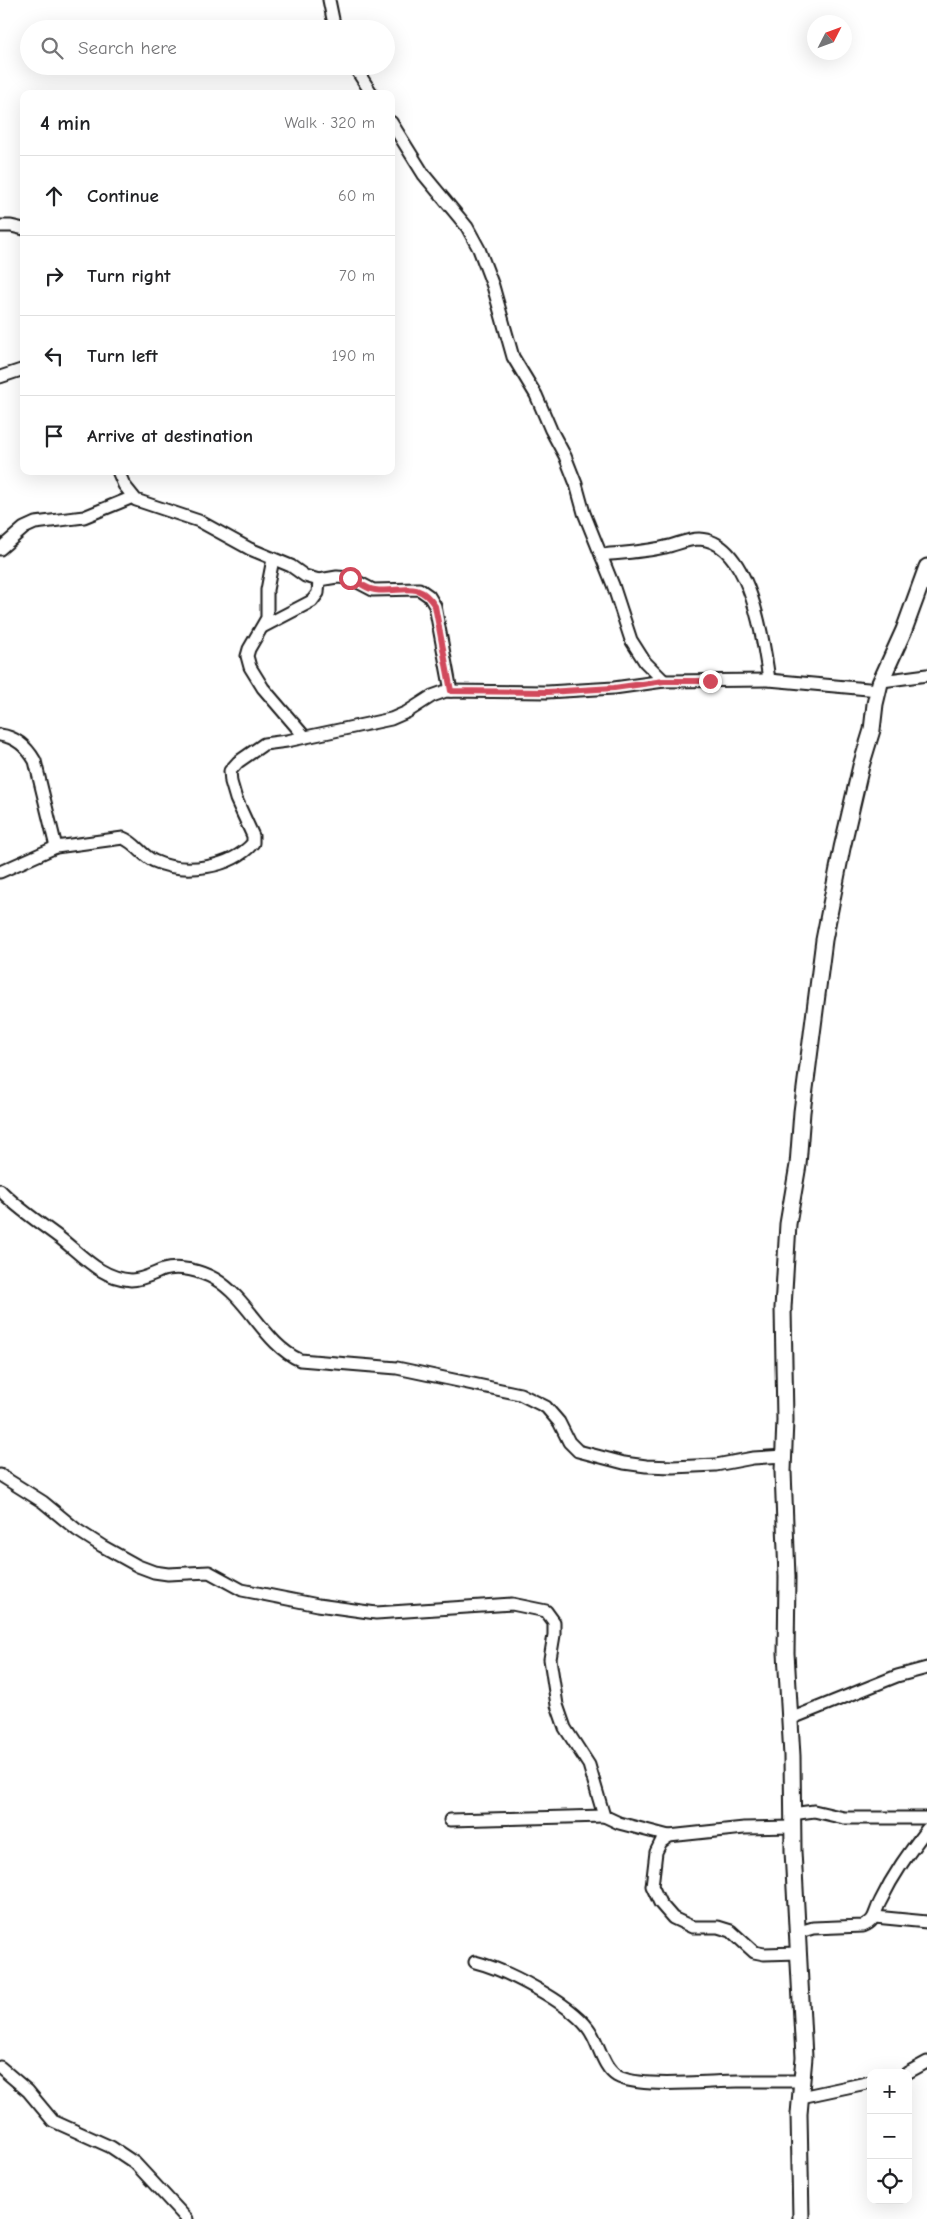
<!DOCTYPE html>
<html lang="en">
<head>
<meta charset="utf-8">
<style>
  body { margin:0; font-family:"Comic Neue",sans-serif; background:#f2f2f2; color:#202124 }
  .controls { position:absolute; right:15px; bottom:15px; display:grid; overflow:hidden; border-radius:10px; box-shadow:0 5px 20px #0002 }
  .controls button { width:45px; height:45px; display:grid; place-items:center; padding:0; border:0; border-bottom:1px solid #e0e0e0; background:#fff; color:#202124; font:25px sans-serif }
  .compass { position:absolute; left:807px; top:15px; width:45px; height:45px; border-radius:50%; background:#fff; box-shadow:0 5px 20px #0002; rotate:48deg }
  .stop { position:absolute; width:15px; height:15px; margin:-11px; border:4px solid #d1495b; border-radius:50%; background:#fff }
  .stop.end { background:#d1495b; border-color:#fff; box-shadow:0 1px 5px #0008 }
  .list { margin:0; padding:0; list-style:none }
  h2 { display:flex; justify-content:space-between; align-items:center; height:65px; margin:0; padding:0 20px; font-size:21px }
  h2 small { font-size:16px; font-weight:400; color:#757577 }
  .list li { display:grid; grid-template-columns:32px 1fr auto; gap:15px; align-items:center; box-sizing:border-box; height:80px; padding:0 20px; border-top:1px solid #e0e0e0 }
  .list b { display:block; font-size:19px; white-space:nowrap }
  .list em { font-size:16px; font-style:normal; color:#757577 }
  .icon { flex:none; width:28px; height:28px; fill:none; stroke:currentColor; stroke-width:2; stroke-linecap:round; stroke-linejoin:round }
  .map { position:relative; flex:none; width:927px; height:2219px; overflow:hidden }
  .search { position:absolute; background:#fff; box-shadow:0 5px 20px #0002; left:20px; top:20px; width:375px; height:55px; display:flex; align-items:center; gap:12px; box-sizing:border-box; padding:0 18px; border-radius:28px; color:#757577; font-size:19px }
  .panel { position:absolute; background:#fff; box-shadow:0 5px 20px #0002; left:20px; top:90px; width:375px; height:385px; border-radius:10px }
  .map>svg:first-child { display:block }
</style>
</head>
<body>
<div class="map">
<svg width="927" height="2219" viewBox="0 0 927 2219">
  <rect width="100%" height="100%" fill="#fff"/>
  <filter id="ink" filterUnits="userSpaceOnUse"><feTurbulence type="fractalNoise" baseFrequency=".02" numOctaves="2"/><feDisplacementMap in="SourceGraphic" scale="10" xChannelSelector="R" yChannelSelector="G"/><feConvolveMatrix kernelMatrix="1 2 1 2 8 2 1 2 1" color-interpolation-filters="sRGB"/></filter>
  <g filter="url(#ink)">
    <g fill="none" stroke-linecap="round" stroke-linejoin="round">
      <defs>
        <g id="street">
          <path d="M329,0L335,29"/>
          <path d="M354,66L372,94"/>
          <path d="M391,122L424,175L467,227L479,249L493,286L513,357L536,395L551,430L565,456L576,484L584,513L613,585L631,640L645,662L664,681"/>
          <path d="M0,226H11L24,229"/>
          <path d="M0,377L24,369"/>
          <path d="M118,471L124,485L136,500L199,521L250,549L291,566L305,576L319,580L337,577L350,578L373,590L419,589L429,596L435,606L451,691"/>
          <path d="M0,549L24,528L35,523L84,517L133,497"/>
          <path d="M601,555C622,553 644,552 665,547C676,545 687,539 699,539C750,541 764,642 769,680"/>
          <path d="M273,559L267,590V618L249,649L247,656L250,667L263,688L305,737"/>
          <path d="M264,626L312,601L318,593L319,580"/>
          <path d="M882,681L927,675"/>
          <path d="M0,735C16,737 27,747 35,761L56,847"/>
          <path d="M0,872L56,847L123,838C136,843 142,856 154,861C185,875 231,868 253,843V836L236,799L231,782L230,771L238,762L264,744L287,741L391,719L407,712L432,696L446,691L547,692L614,688L664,681L769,680L879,690"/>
          <path d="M0,1190C18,1209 39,1222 60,1238C82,1255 100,1278 131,1280C142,1280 153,1274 163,1270C179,1265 201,1271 215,1279C249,1299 265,1345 300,1360L397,1368L520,1394L546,1407L559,1422L569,1442L578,1451L624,1463L646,1466L673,1467L716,1465L753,1458L784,1456"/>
          <path d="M0,1475L43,1502L77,1530L102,1546L138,1566L154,1572L168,1574L209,1572L242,1590L318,1605L376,1613L512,1604L546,1611L554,1622V1635L550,1659L557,1705L565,1728L589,1765L604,1816L619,1823L669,1836L744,1828L792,1827"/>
          <path d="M790,1719L897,1676L927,1668"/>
          <path d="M792,1814L814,1811L844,1818H927"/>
          <path d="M450,1820L604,1816"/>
          <path d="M669,1836L661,1842L656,1852L652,1886L660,1903L673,1918L692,1927H718L731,1931L754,1952L764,1954L799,1953"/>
          <path d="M875,1917L927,1922"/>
          <path d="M796,1933L813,1928L863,1926C876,1921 874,1913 880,1902C894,1873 908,1854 927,1829"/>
          <path d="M475,1962C507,1970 568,2002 588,2028C599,2042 602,2067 617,2076C640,2089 710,2081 738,2081C759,2081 781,2081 802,2081"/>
          <path d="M0,2067L28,2091L53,2121L111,2147L135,2163L187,2219"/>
          <path d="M907,2073L927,2062"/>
          <path d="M801,2097L871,2082"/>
        </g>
        <path id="secondary" d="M801,2219L799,2114L804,2057L793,1851L792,1756L786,1653L787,1577L783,1471L785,1420L783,1308L788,1224L798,1165L802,1112L824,940L842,848L861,766L872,730L875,704L880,683L904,630L927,567"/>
      </defs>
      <use href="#street" stroke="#1c1c1c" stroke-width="15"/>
      <use href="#secondary" stroke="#1c1c1c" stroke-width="19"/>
      <use href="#street" stroke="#fff" stroke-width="11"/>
      <use href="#secondary" stroke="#fff" stroke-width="15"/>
    </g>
  </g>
  <g fill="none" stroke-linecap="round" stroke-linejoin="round" filter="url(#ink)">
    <path stroke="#d1495b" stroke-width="6" d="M350,578C358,581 366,589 375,590C400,594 417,578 435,606L451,691L547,692L614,688L664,681H710"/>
  </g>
</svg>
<div class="controls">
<button>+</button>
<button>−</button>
<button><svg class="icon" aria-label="locate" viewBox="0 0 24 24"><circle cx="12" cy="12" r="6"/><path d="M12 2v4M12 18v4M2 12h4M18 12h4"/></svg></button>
</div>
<svg class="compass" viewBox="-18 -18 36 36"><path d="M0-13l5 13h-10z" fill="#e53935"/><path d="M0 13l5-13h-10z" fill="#757577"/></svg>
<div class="stop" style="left:350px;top:578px"></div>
<div class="stop end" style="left:710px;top:681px"></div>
<div class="search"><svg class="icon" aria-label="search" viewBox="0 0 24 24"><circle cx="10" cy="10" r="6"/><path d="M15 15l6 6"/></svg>Search here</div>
<section class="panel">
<h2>4 min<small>Walk · 320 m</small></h2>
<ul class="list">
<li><svg class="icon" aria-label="ahead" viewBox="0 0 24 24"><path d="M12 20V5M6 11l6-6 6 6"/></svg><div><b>Continue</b></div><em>60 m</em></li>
<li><svg class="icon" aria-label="right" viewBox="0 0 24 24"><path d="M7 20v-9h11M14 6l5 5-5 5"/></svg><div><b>Turn right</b></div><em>70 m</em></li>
<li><svg class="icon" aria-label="left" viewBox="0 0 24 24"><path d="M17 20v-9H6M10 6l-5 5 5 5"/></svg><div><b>Turn left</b></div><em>190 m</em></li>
<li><svg class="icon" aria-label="arrive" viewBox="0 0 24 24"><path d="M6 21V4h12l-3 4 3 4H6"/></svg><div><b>Arrive at destination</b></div></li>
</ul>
</section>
</div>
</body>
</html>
